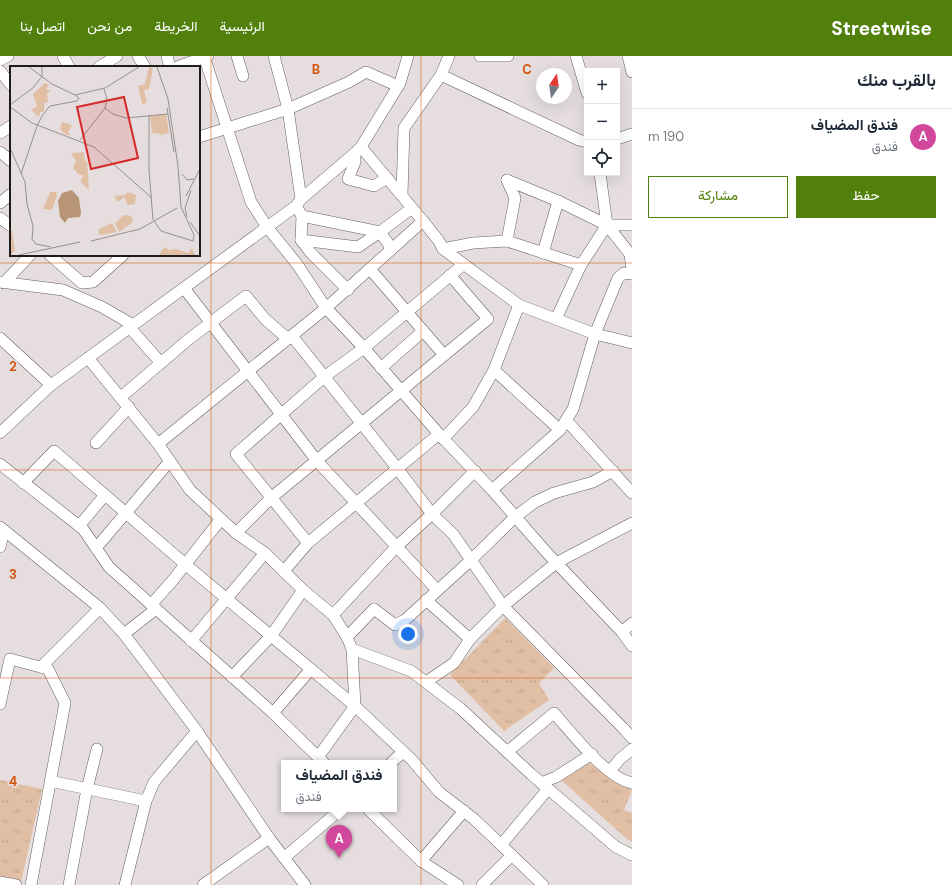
<!DOCTYPE html>
<html lang="ar">
<head>
<meta charset="utf-8">
<style>
  body { margin:0; font-family:"DM Sans",Vazirmatn,sans-serif; background:#f2f2f3; color:#1f2937; direction:rtl }
  .controls { position:absolute; right:12px; top:12px; display:grid; overflow:hidden; border-radius:0px; box-shadow:0 4px 16px #0002 }
  .controls button { width:36px; height:36px; display:grid; place-items:center; padding:0; border:0; border-bottom:1px solid #e0e1e3; background:#fff; color:#1f2937; font:20px sans-serif }
  .compass { position:absolute; left:536px; top:12px; width:36px; height:36px; border-radius:50%; background:#fff; box-shadow:0 4px 16px #0002; rotate:13deg }
  .you { position:absolute; left:408px; top:578px; width:14px; height:14px; margin:-10px; border:3px solid #fff; border-radius:50%; background:#1a73e8; box-shadow:0 0 0 6px #1a73e833 }
  .badge { display:grid; place-items:center; width:26px; height:26px; border-radius:50%; background:#52800c; color:#fff; font-size:13px; font-weight:700 }
  .pin { position:absolute; translate:-50% -33px; filter:drop-shadow(0 1px 2px #0008) }
  .pin::after { content:''; position:absolute; top:21px; width:14px; height:12px; background:inherit; clip-path:polygon(0 0,100% 0,50% 100%) }
  .popup { position:absolute; left:281px; top:704px; width:116px; height:52px; box-sizing:border-box; display:grid; place-content:center; border-radius:0px; background:#fff; filter:drop-shadow(0 1px 3px #0005); font-size:13px; white-space:nowrap; color:#747a83 }
  .popup b { font-size:15px; color:#1f2937 }
  .popup::after { content:''; position:absolute; left:50%; top:100%; margin-left:-8px; border:8px solid transparent; border-top-color:#fff }
  .list { margin:0; padding:0; list-style:none }
  h2 { display:flex; justify-content:space-between; align-items:center; height:52px; margin:0; padding:0 16px; font-size:17px }
  h2 small { font-size:13px; font-weight:400; color:#747a83 }
  .list li { display:grid; grid-template-columns:26px 1fr auto; gap:12px; align-items:center; box-sizing:border-box; height:56px; padding:0 16px; border-top:1px solid #e0e1e3 }
  .list b { display:block; font-size:15px; white-space:nowrap }
  .list p { margin:0; font-size:13px; white-space:nowrap; color:#747a83 }
  .list em { font-size:13px; font-style:normal; color:#747a83 }
  .actions { display:flex; gap:8px; padding:12px 16px }
  .actions a { flex:1; padding:9px 0; border:1px solid #52800c; border-radius:0px; text-align:center; font-size:14px; color:#52800c }
  .actions .main { background:#52800c; color:#fff }
  .icon { flex:none; width:22px; height:22px; fill:none; stroke:currentColor; stroke-width:2; stroke-linecap:round; stroke-linejoin:round }
  .map { position:relative; flex:none; width:632px; height:829px; overflow:hidden; direction:ltr }
  header { display:flex; align-items:center; gap:24px; box-sizing:border-box; height:56px; padding:0 20px; background:#52800c; color:#fff }
  header strong { font-size:19px }
  nav { display:flex; gap:22px; margin-inline-start:auto; font-size:14px }
  main { display:flex }
  aside { flex:1; background:#fff }
  .map>svg:first-child { display:block }
</style>
</head>
<body>
<header>
<strong>Streetwise</strong>
<nav><a>الرئيسية</a><a>الخريطة</a><a>من نحن</a><a>اتصل بنا</a></nav>
</header>
<main>
<aside>
<h2>بالقرب منك<small></small></h2>
<ul class="list">
<li><span class="badge" style="background:#d1479c">A</span><div><b>فندق المضياف</b><p>فندق</p></div><em>190 m</em></li>
</ul>
<div class="actions"><a class="main">حفظ</a><a>مشاركة</a></div>
</aside>
<div class="map">
<svg width="632" height="829" viewBox="0 0 632 829">
  <defs>
    <pattern id="grass-tufts" width="24" height="20" patternUnits="userSpaceOnUse"><rect width="24" height="20" fill="#e1bfa4"/><path d="M3 7l-1-3M5 7V3M7 7l1-3M15 17l-1-3M17 17v-4M19 17l1-3" fill="none" stroke="#c1a48d"/></pattern>
  </defs>
  <rect width="100%" height="100%" fill="#e6dede"/>
  <g fill="url(#grass-tufts)">
    <path d="M505,562L554,612L539,627L549,644L504,675L450,619Z"/>
    <path d="M589,707L632,734L624,754L632,757V785L628,784L561,724Z"/>
    <path d="M0,724L42,733L21,826L0,821Z"/>
  </g>
  <g fill="none" stroke-linecap="round" stroke-linejoin="round">
    <defs>
      <g id="minor">
        <path d="M63,0L69,11"/>
        <path d="M138,0L145,11"/>
        <path d="M167,0L170,11"/>
        <path d="M204,0L251,146L267,171L297,208L326,252L364,292L439,378L492,434L548,498L622,576L632,590"/>
        <path d="M237,0L243,20"/>
        <path d="M274,0L288,53L301,143"/>
        <path d="M480,0H508"/>
        <path d="M576,0L587,37"/>
        <path d="M628,0L632,16"/>
        <path d="M0,4L8,0"/>
        <path d="M99,11L117,0"/>
        <path d="M177,11L208,0"/>
        <path d="M0,15L11,29"/>
        <path d="M441,19L579,84L587,86"/>
        <path d="M0,77L11,70"/>
        <path d="M199,81L288,53L349,26L366,16L398,30"/>
        <path d="M617,83L632,78"/>
        <path d="M361,91L423,165L439,185L443,193L519,249L595,278L632,287"/>
        <path d="M0,96L11,105"/>
        <path d="M355,97V106L348,123L374,130L387,122"/>
        <path d="M507,124L558,145L607,169"/>
        <path d="M507,124L515,142L507,185"/>
        <path d="M402,139L404,72L441,19L449,0"/>
        <path d="M0,147L11,138"/>
        <path d="M296,150L302,160L380,176L412,152"/>
        <path d="M302,160L301,184L358,191L380,176L392,193"/>
        <path d="M0,162L11,170"/>
        <path d="M632,169H607L630,198L632,214"/>
        <path d="M301,184L311,197L348,234"/>
        <path d="M443,193L473,187L507,185L581,209"/>
        <path d="M543,197L558,145"/>
        <path d="M50,199L82,227L93,226L123,199"/>
        <path d="M370,213L444,299"/>
        <path d="M0,226L63,234L102,251L133,269"/>
        <path d="M4,227L30,199"/>
        <path d="M184,232L317,405L437,534"/>
        <path d="M556,263L581,209L607,169L600,117"/>
        <path d="M130,272L161,307"/>
        <path d="M292,280L397,412L432,458L453,478L503,550L623,672L632,682"/>
        <path d="M0,282L51,329"/>
        <path d="M88,302L158,388L190,434L236,477L265,497L303,534L333,559L347,581L352,593L355,650L318,701"/>
        <path d="M381,312L423,275"/>
        <path d="M494,314L560,374"/>
        <path d="M121,341L189,283L246,240L265,263L288,283"/>
        <path d="M566,364L632,437"/>
        <path d="M0,377L51,329L296,150L301,143L355,97L361,91L400,27L408,0"/>
        <path d="M443,383L473,351L494,314L519,249"/>
        <path d="M96,387L129,351"/>
        <path d="M158,388L326,252L423,165"/>
        <path d="M0,408L83,473L109,511L273,657L324,707"/>
        <path d="M23,427L54,395L185,508L355,650L412,704L439,736L474,763L543,829"/>
        <path d="M492,434L560,374L573,353L595,278L618,222L624,217L632,218"/>
        <path d="M79,470L105,439"/>
        <path d="M0,471L100,552L124,578L197,675L269,782L305,829"/>
        <path d="M236,477L271,442L488,263L450,219"/>
        <path d="M308,487L236,398L324,321L364,292L464,208"/>
        <path d="M0,491L4,474"/>
        <path d="M96,492L170,405"/>
        <path d="M284,515L308,487L439,378"/>
        <path d="M426,544L470,583L503,550L556,507L632,467"/>
        <path d="M151,549L173,524L221,463"/>
        <path d="M333,559L396,491L432,458L475,415"/>
        <path d="M622,576L632,567"/>
        <path d="M124,578L156,553"/>
        <path d="M347,581L374,553L395,569L405,564L471,504L515,461L535,446L554,437L593,426L613,415"/>
        <path d="M191,585L265,497"/>
        <path d="M352,593L411,615L461,653L531,718L616,791L632,799"/>
        <path d="M41,611L100,552"/>
        <path d="M232,621L271,580L303,534"/>
        <path d="M426,626L454,607L470,583"/>
        <path d="M0,648L10,603L48,613L65,647L31,829"/>
        <path d="M273,657L311,613"/>
        <path d="M507,696L554,657C572,677 606,722 632,727"/>
        <path d="M391,707L403,696"/>
        <path d="M610,715L620,703L632,693"/>
        <path d="M50,725L146,745"/>
        <path d="M541,727L556,721L592,698"/>
        <path d="M368,753L421,805L458,829"/>
        <path d="M501,789L548,733"/>
        <path d="M284,802L341,753"/>
        <path d="M421,805L464,755"/>
        <path d="M0,826L16,829"/>
        <path d="M69,829L87,733L97,693"/>
        <path d="M125,829L146,745L154,726L197,675"/>
        <path d="M203,829L269,782"/>
        <path d="M482,829L512,799"/>
      </g>
    </defs>
    <use href="#minor" stroke="#665f5f" stroke-width="12"/>
    <use href="#minor" stroke="#fff" stroke-width="11"/>
  </g>
  <path fill="none" stroke="#d4530e" stroke-width="1" stroke-opacity="0.55" d="M211,0V829M421,0V829M0,207H632M0,414H632M0,622H632"/>
  <g transform="translate(10 10)">
    <rect width="190" height="190" fill="#e6dede"/>
    <path d="M139,1L143,2L139,23L134,24L137,37L132,38L128,20L135,18ZM35,17L39,19L36,23L41,25L37,27L38,36L34,37V46H30L29,51L21,44L27,40L23,28ZM52,56L62,59L58,67L61,70L54,68L50,62ZM74,86L75,95H77L79,124L70,115L74,110L68,108L63,102L66,95L61,87ZM40,126H46L47,130L42,144L33,143ZM117,126L126,129L125,138L118,139L114,131L108,136L104,130L116,129ZM114,149L121,150L123,156L109,166L105,157ZM102,157L107,166L89,169V163ZM154,181L159,184L166,183L178,187L182,182L185,189H149Z" fill="#e1bfa4"/>
    <path d="M62,124L69,132L71,147L70,151L58,152L55,157L50,151L48,135L52,127Z" fill="#b99578"/>
    <path d="M156,48L159,67L152,68V71L150,68L142,67L140,50ZM2,164L5,185L0,189V166Z" fill="#e1bfa4"/>
    <path fill="none" stroke="#969090" stroke-width="1" d="M19,1L42,18L65,29L95,22L129,1M147,1L158,33L168,100L171,141L184,169L183,175M0,39L24,21L32,10V1M0,41L22,57L84,81L142,132M95,42L103,48L116,52L158,48M157,42L164,86M139,49V104L143,154M70,74L95,42L97,33L94,23M0,82L15,116L17,138L23,160L22,173L26,178L41,181M11,108L27,60L32,50L40,40L67,35L69,32L65,29M172,108L177,114L184,113M176,130L190,103M177,151L175,142L181,124M144,155L151,165L183,175M180,156L190,170M81,175L130,163L167,142M9,189L70,176"/>
    <path fill="#d62828" fill-opacity="0.15" stroke="#d62828" stroke-width="2" d="M114,31L128,92L81,103L67,41Z"/>
    <rect width="190" height="190" fill="none" stroke="#1e1b1b" stroke-width="2"/>
  </g>
  <g font-size="13" text-anchor="middle" font-weight="bold" fill="#d4530e" stroke="#e6dede" stroke-width="3.5" stroke-linejoin="round" paint-order="stroke">
    <text x="316" y="18">B</text>
    <text x="527" y="18">C</text>
    <text x="13" y="315">2</text>
    <text x="13" y="523">3</text>
    <text x="13" y="730">4</text>
  </g>
</svg>
<div class="controls">
<button>+</button>
<button>−</button>
<button><svg class="icon" aria-label="locate" viewBox="0 0 24 24"><circle cx="12" cy="12" r="6"/><path d="M12 2v4M12 18v4M2 12h4M18 12h4"/></svg></button>
</div>
<svg class="compass" viewBox="-18 -18 36 36"><path d="M0-13l5 13h-10z" fill="#e53935"/><path d="M0 13l5-13h-10z" fill="#747a83"/></svg>
<div class="you"></div>
<div class="pin badge" style="left:339px;top:802px;background:#d1479c">A</div>
<div class="popup"><b>فندق المضياف</b>فندق</div>
</div>
</main>
</body>
</html>
